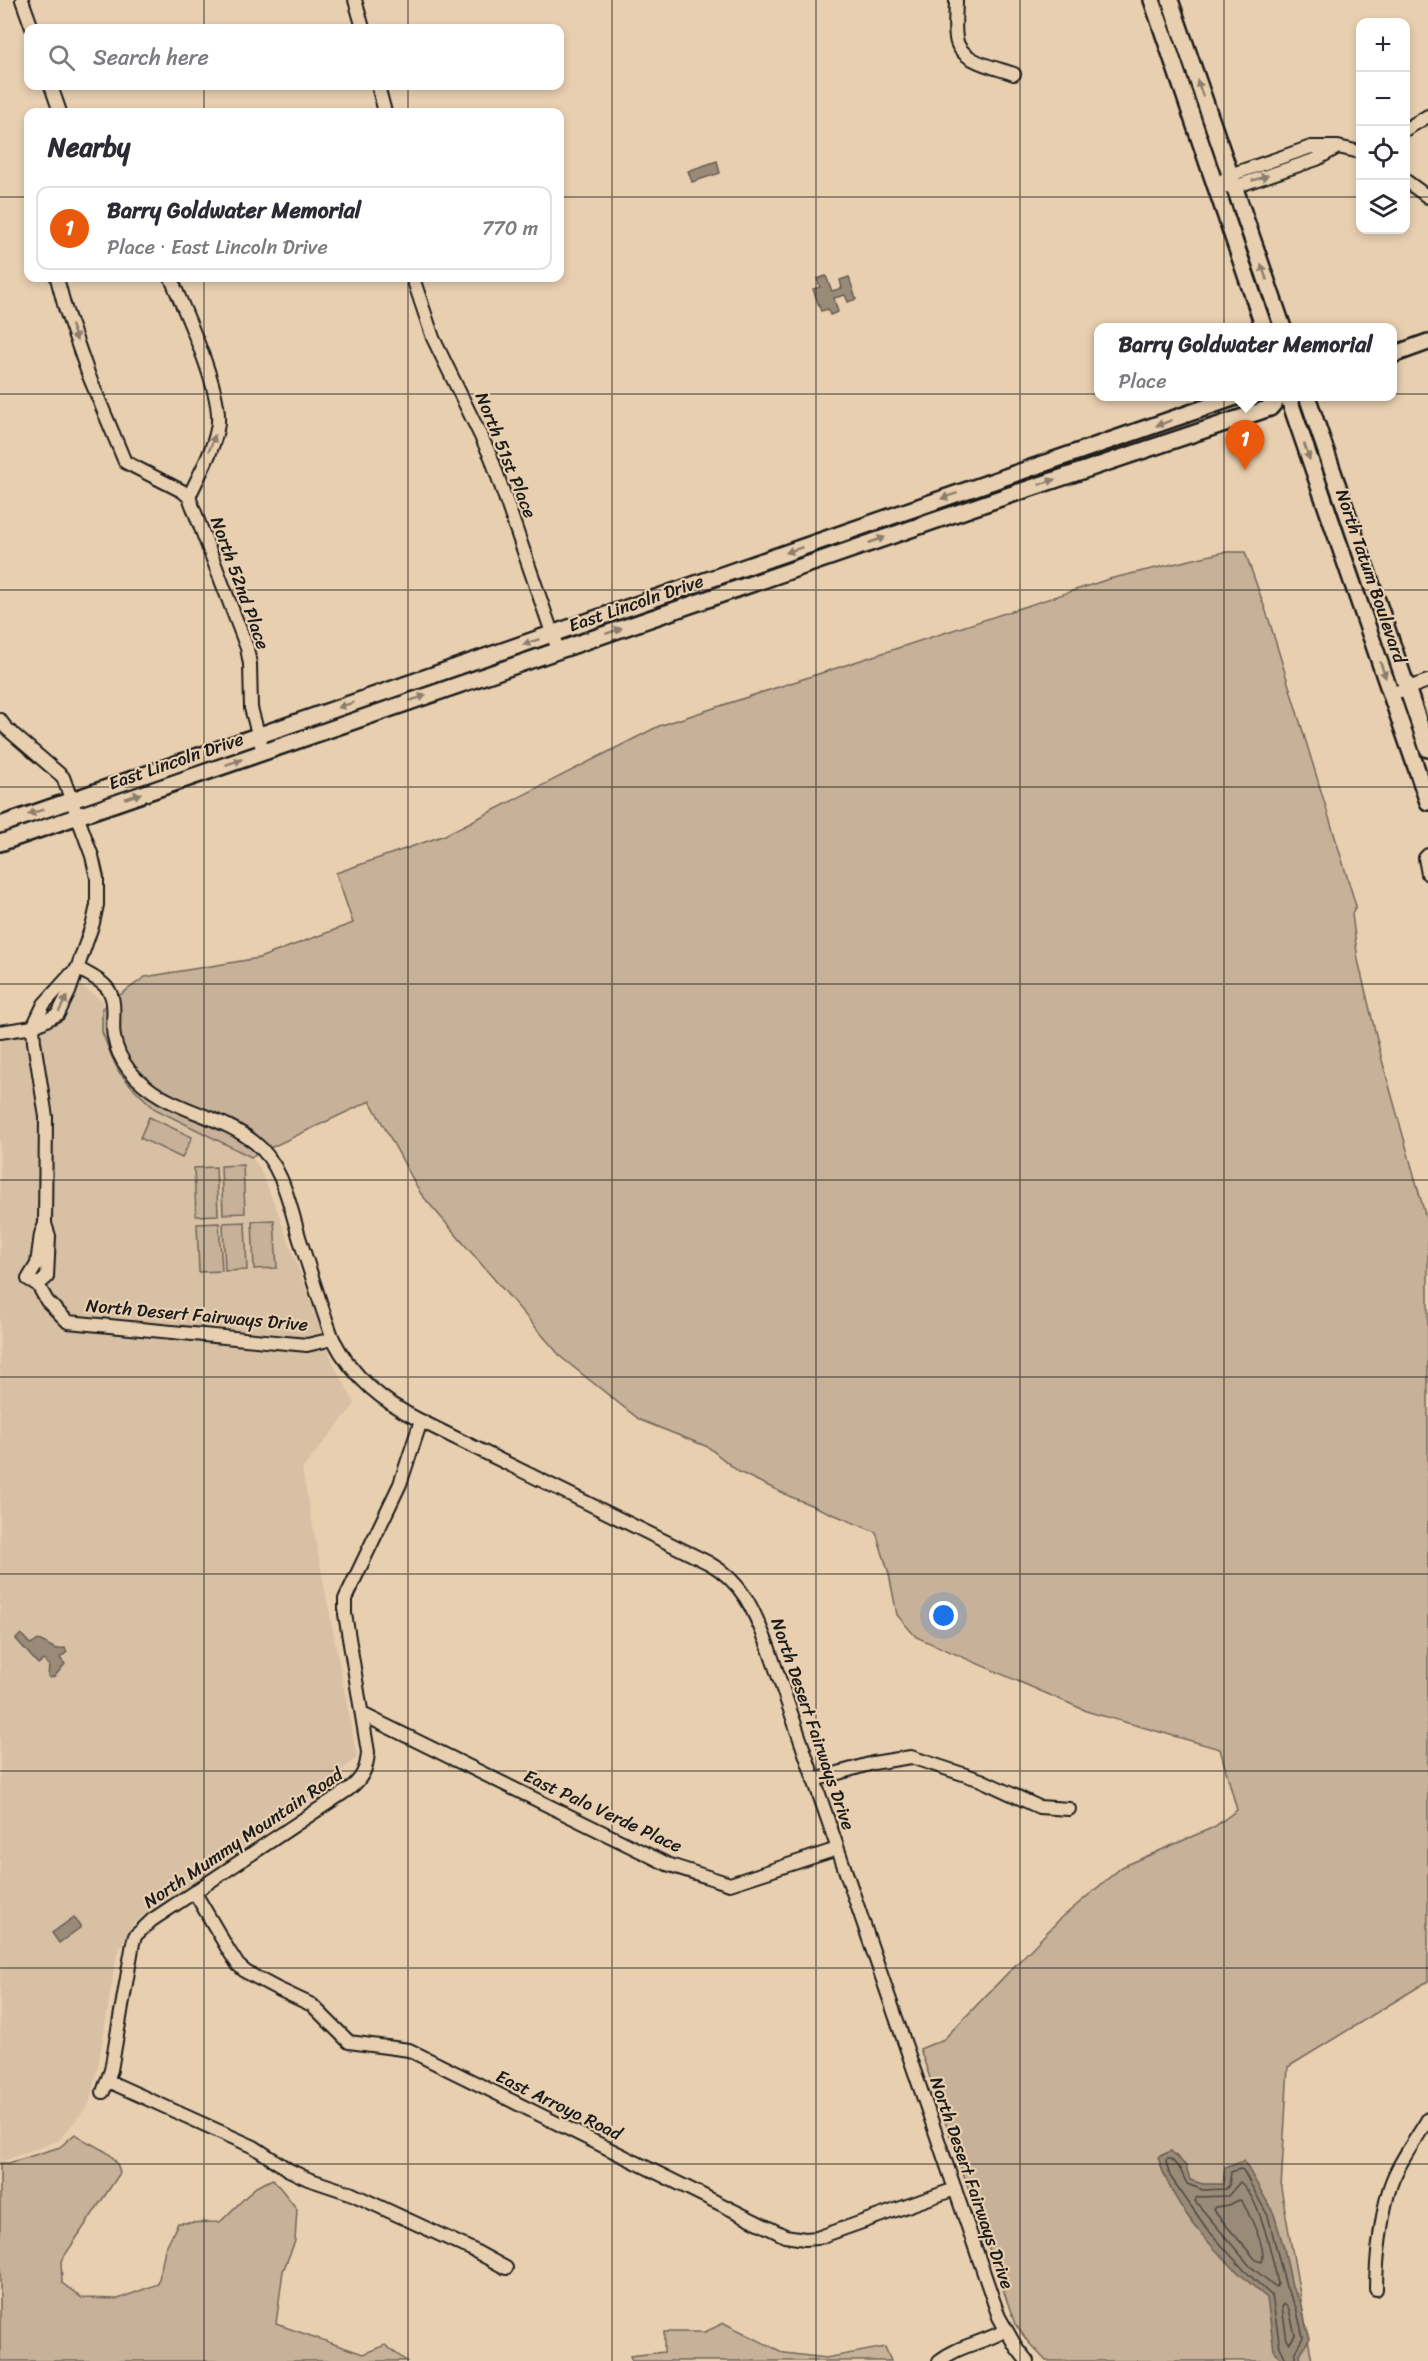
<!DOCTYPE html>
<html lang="en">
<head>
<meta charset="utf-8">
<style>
  body { margin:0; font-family:Sriracha,sans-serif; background:#f2f2f3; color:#2b2b33 }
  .controls { position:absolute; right:18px; top:18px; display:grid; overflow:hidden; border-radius:12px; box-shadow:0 3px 9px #0003 }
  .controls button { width:54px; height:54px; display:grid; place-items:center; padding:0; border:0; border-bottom:2px solid #e1e1e2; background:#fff; color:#2b2b33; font:30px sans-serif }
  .you { position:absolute; left:944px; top:1616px; width:21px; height:21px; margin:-15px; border:4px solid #fff; border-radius:50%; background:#1a73e8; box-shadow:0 0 0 9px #1a73e833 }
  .badge { display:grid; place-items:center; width:39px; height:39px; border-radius:50%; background:#ea580c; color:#fff; font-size:20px; font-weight:700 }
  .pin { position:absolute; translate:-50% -50px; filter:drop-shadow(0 2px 3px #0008) }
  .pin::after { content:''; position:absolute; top:32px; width:21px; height:18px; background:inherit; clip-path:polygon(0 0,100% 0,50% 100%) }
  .popup { position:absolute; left:1094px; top:323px; width:303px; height:78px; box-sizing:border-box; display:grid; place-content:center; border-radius:12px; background:#fff; filter:drop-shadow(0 2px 4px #0005); font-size:20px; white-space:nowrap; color:#7c7c81 }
  .popup b { font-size:22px; color:#2b2b33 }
  .popup::after { content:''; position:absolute; left:50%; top:100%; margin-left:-12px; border:12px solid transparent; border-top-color:#fff }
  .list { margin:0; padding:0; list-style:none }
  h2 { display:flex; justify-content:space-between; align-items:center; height:78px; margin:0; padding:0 24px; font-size:26px }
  h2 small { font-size:20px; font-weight:400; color:#7c7c81 }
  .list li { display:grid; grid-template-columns:39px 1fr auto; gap:18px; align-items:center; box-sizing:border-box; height:84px; margin:0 12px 12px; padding:0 12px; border:2px solid #e1e1e2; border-radius:12px }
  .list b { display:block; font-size:22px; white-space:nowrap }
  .list p { margin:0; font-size:20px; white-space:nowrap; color:#7c7c81 }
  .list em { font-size:20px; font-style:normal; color:#7c7c81 }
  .icon { flex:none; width:33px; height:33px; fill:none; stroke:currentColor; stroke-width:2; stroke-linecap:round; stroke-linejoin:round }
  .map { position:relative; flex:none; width:1428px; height:2361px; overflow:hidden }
  .search { position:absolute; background:#fff; box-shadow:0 3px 9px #0003; left:24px; top:24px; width:540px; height:66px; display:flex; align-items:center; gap:15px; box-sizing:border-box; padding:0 21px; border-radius:12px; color:#7c7c81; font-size:22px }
  .panel { position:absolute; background:#fff; box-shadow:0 3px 9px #0003; left:24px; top:108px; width:540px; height:174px; border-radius:12px }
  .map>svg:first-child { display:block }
</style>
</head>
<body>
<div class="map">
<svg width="1428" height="2361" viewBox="0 0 1428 2361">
  <rect width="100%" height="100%" fill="#e8cfb0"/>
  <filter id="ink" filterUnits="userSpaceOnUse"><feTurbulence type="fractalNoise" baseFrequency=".0167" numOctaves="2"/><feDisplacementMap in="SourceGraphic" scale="12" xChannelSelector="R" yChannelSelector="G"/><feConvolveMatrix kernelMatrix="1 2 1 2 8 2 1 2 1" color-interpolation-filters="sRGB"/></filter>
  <g filter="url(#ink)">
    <path fill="#d7c0a4" d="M80,985L103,1001L102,1032L111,1054L212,1136L251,1157L259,1167L279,1215L333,1363L355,1404L302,1469L357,1757L285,1819L134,1923L117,1953L99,2061L89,2105L58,2141L0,2162V1038L17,1034L47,994Z"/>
    <g fill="#c7b198" stroke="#72665a" stroke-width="1.5">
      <path d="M1224,552H1245L1269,620L1356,906L1352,914L1358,960L1382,1060L1428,1225V1981L1288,2067L1281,2188L1312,2361H1046L1029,2343L1015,2324L920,2049L944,2039L1059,1920L1122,1867L1214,1827L1237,1810L1220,1749L1089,1712L916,1637L897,1615L889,1574L876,1532L789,1496L739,1472L708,1447L640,1420L562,1358L421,1194L370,1101L251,1157L155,1109L134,1089L119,1072L111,1055L102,1032V1008L145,977L259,958L353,923L336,873L445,835L659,726L1109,579Z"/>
      <path d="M149,1117L192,1137L182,1158L140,1138Z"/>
      <path d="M243,1165L245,1213L223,1214L221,1166Z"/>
      <path d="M216,1167L218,1215L196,1216L194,1168Z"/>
      <path d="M274,1220L277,1268L254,1269L252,1221Z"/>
      <path d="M245,1222L247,1270L225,1271L223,1223Z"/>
      <path d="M219,1223L222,1271L199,1272L197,1224Z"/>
      <path d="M75,2134C93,2148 116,2149 120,2173L61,2261L62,2283L82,2298L118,2299L158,2284L165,2249L178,2223L220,2222L256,2187L273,2179L297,2209L295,2241L283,2271L276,2324L363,2354L385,2345L406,2361H0V2163H9L60,2147Z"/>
      <path d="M724,2323L784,2353L826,2358L885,2347L891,2361H632L630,2356L664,2352V2332H705Z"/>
    </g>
    <g fill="#9a8a78" stroke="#685e53" stroke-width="1.5">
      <path d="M717,161L720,173L692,182L688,171Z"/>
      <path d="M826,276L832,291L842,288L840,280L849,277L856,299L848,302L845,295L834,298L838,312L830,315L828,309L821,311L813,289L820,287L817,279Z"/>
      <path d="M21,1634L30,1644L39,1640L56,1649L65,1648L67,1652L60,1658L65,1664L55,1676L50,1678L48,1676L49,1666L44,1660L38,1664L16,1639Z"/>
      <path d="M74,1917L81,1927L59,1943L52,1933Z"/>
      <path d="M1171,2151L1186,2166L1190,2180L1203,2184H1223L1225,2168L1244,2161L1274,2214L1284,2248L1292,2286L1302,2305L1305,2323L1310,2338L1300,2354L1301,2361H1283L1274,2350L1267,2298C1223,2261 1174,2213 1158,2157Z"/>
    </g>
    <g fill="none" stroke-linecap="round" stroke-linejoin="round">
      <g stroke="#4e4841" stroke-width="1.5">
        <path d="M1240,2182C1261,2200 1272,2256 1278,2284L1276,2287L1250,2266L1195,2201L1197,2197L1228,2196Z"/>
        <path d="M1239,2200L1242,2201C1249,2214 1267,2249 1262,2262L1256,2260L1213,2210L1215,2207L1229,2205Z"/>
        <path d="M1284,2304L1289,2309L1295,2335L1290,2343L1287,2340L1282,2307Z"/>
        <path d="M1287,2361L1280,2347L1272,2296L1245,2271L1207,2229L1170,2176L1166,2162L1167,2159H1171L1180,2169L1187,2184L1203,2190L1226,2189L1229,2185L1231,2172L1240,2169L1243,2170L1268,2216L1286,2287L1296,2307L1303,2337L1295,2352V2361"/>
      </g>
      <defs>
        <g id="minor">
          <path d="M22,0L32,28"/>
          <path d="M355,0L363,28"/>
          <path d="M956,0C956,12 954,26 956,38C959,62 995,67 1014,74"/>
          <path d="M51,86L60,112"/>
          <path d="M378,86L385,112"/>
          <path d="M1406,129L1428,116"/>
          <path d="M1406,181L1428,197"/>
          <path d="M1216,186L1230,175L1311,147H1338L1360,152"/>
          <path d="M1226,186L1234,187L1317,159L1336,148"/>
          <path d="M57,278L65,308L89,376L125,462L182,491L189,497L247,648L250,664L251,708L263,752"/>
          <path d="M171,278C185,313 221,388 218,423C215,449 199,474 189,497"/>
          <path d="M413,278L433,338L491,457L558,650"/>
          <path d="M1391,694L1428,681"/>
          <path d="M0,720L6,728L63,777L92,856L97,878V905L93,923L69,992L58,1014L33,1027L0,1032"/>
          <path d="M1428,855L1425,858L1428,874"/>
          <path d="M77,968C87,974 100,979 107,988C118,1001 111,1022 114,1037C116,1049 122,1061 129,1070C164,1112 215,1111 254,1142C283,1164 290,1207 300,1240C311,1273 321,1307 333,1339C353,1378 383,1402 421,1421L709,1563C743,1582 754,1611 768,1646L999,2317L1016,2347L1027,2361"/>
          <path d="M45,1224L41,1234L37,1264L28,1279L38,1285L47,1301L68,1322L307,1345L333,1339"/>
          <path d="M38,1285L47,1277L49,1236L45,1224L46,1117L34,1042L33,1027L44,1004L72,973"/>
          <path d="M362,1714L667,1864L730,1884L837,1849"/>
          <path d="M814,1780L873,1763L911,1757L981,1780L1039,1807L1069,1809"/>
          <path d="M195,1893L229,1951L238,1965L246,1972L278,1989L312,2005L349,2042L409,2050L785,2236L805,2239L817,2238L955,2189"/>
          <path d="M108,2081L254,2147L289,2170L308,2179L350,2193L473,2250L506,2268"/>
          <path d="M103,2092L111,2070L133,1943L135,1936L152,1920L349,1789C362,1779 367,1769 368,1752L345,1614V1599L400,1484L421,1421"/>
          <path d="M1376,2289C1376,2260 1382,2205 1393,2179C1401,2159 1417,2138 1428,2119"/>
          <path d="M939,2361C959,2345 984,2343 1006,2330"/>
        </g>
        <g id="major">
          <path d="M1152,0L1264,328"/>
          <path d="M1170,0L1283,328"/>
          <path d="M1392,355L1428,342"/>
          <path d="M1288,396L1428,802"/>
          <path d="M1307,396L1428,749"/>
          <path d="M0,825L1239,396"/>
          <path d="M0,843L992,501L1270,408L1280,396"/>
        </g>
      </defs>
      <use href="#minor" stroke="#1c1c1c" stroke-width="16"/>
      <use href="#major" stroke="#1c1c1c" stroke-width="20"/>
      <use href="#minor" stroke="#e8cfb0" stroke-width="12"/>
      <use href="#major" stroke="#e8cfb0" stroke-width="15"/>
    </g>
    <defs><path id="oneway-solid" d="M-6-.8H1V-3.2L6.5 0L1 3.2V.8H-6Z" transform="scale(1.5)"/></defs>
    <g fill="#8c7e6d">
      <use href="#oneway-solid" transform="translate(1200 88) rotate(-109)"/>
      <use href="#oneway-solid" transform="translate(1260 178) rotate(-19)"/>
      <use href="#oneway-solid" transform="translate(1264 272) rotate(-109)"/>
      <use href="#oneway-solid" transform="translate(74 333) rotate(70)"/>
      <use href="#oneway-solid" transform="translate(1164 423) rotate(160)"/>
      <use href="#oneway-solid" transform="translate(212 443) rotate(-70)"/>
      <use href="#oneway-solid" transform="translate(1307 452) rotate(71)"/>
      <use href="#oneway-solid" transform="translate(1047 482) rotate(-19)"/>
      <use href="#oneway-solid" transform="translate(949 496) rotate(161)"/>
      <use href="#oneway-solid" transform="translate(877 540) rotate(-19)"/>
      <use href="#oneway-solid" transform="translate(794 550) rotate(161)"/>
      <use href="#oneway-solid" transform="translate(614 631) rotate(-19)"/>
      <use href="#oneway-solid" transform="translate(531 642) rotate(161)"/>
      <use href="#oneway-solid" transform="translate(1383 670) rotate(71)"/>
      <use href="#oneway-solid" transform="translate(418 698) rotate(-19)"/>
      <use href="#oneway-solid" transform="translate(346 705) rotate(161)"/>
      <use href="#oneway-solid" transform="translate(234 762) rotate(-19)"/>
      <use href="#oneway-solid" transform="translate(133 796) rotate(-19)"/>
      <use href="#oneway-solid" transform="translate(36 812) rotate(161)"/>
      <use href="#oneway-solid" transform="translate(63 1004) rotate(-62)"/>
    </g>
  </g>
  <path fill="none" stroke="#1c1c1c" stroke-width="1.5" stroke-opacity="0.55" d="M204,0V28M408,0V28M612,0V2361M816,0V2361M1020,0V2361M1224,0V2361M204,86V112M408,86V112M0,197H28M560,197H1360M1406,197H1428M204,278V2361M408,278V2361M0,394H1428M0,590H1428M0,787H1428M0,984H1428M0,1180H1428M0,1377H1428M0,1574H1428M0,1771H1428M0,1968H1428M0,2164H1428"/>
  <g text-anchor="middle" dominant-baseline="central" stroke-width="4.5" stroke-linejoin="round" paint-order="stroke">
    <g font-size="18" fill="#1c1c1c" stroke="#e8cfb0">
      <text transform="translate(506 455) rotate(68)">North 51st Place</text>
      <text transform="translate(1371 576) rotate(71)">North Tatum Boulevard</text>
      <text transform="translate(240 583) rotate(70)">North 52nd Place</text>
      <text transform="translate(636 603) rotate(-19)">East Lincoln Drive</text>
      <text transform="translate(176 761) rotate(-19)">East Lincoln Drive</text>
      <text transform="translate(197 1315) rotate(5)">North Desert Fairways Drive</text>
      <text transform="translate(813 1724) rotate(71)">North Desert Fairways Drive</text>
      <text transform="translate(603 1811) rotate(25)">East Palo Verde Place</text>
      <text transform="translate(243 1838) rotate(-34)">North Mummy Mountain Road</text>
      <text transform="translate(559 2105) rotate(26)">East Arroyo Road</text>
      <text transform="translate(972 2183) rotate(71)">North Desert Fairways Drive</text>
    </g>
  </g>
</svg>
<div class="controls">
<button>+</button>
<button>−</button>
<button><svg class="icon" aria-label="locate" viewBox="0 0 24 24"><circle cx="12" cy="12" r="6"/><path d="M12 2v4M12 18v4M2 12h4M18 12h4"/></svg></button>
<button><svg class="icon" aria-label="layers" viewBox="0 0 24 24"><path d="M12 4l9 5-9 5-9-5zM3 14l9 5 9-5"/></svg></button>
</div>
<div class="you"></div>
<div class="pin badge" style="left:1245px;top:470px">1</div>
<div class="popup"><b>Barry Goldwater Memorial</b>Place</div>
<div class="search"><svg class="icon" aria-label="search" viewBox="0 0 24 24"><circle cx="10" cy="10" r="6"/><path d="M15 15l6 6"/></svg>Search here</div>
<section class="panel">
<h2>Nearby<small></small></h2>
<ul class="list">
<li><span class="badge">1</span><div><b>Barry Goldwater Memorial</b><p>Place · East Lincoln Drive</p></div><em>770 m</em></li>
</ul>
</section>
</div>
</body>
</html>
